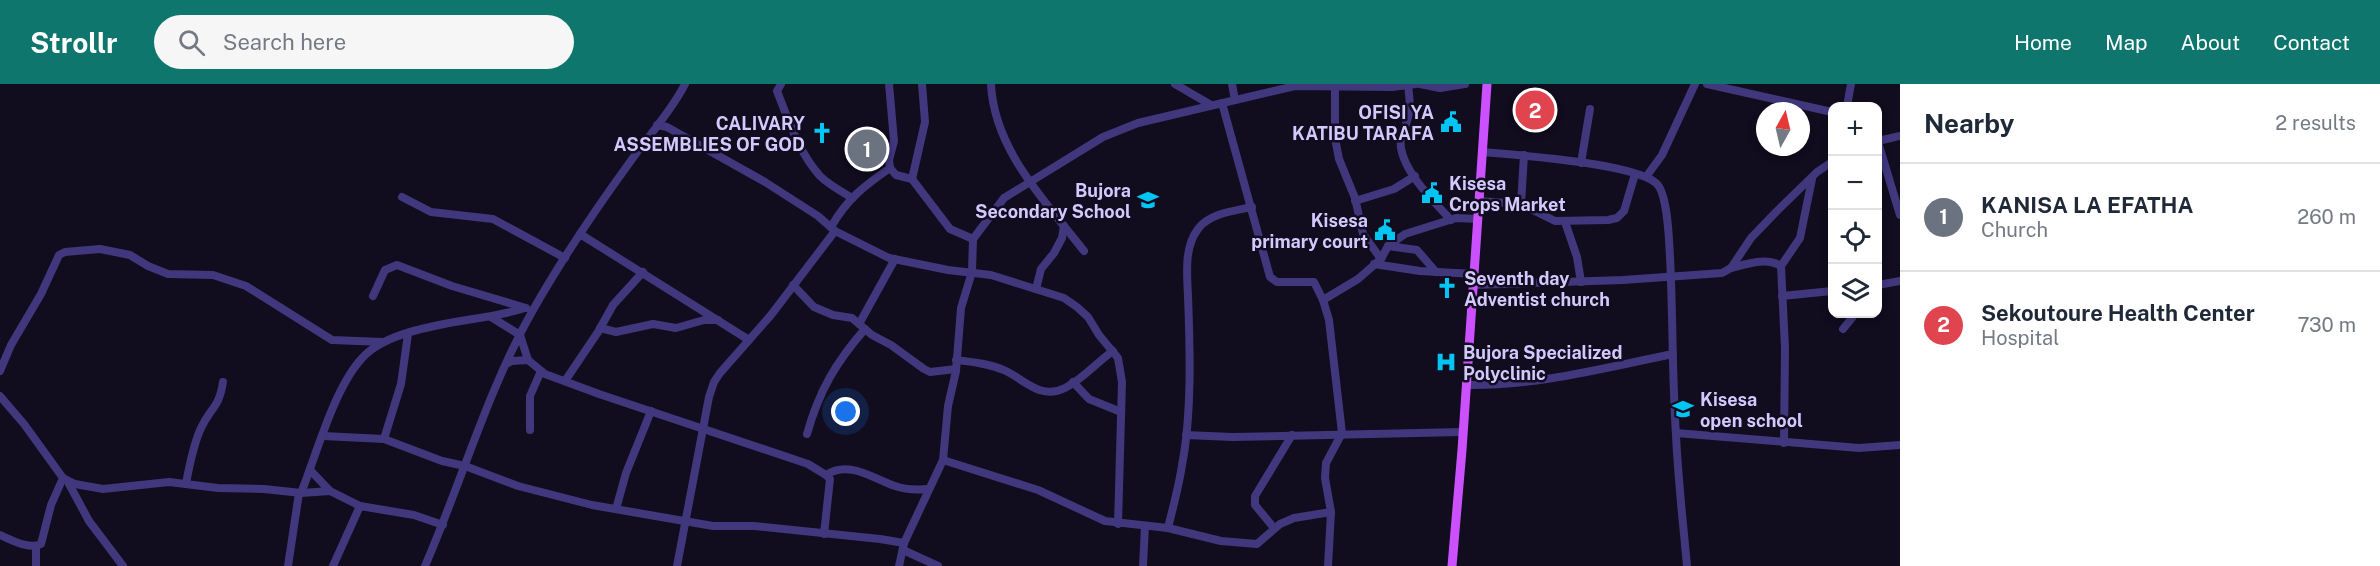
<!DOCTYPE html>
<html lang="en">
<head>
<meta charset="utf-8">
<style>
  body { margin:0; font-family:"Public Sans",sans-serif; background:#f6f6f7; color:#1f2937 }
  .controls { position:absolute; right:18px; top:18px; display:grid; overflow:hidden; border-radius:12px; box-shadow:0 3px 9px #0003 }
  .controls button { width:54px; height:54px; display:grid; place-items:center; padding:0; border:0; border-bottom:2px solid #e0e1e3; background:#fff; color:#1f2937; font:30px sans-serif }
  .compass { position:absolute; left:1756px; top:18px; width:54px; height:54px; border-radius:50%; background:#fff; box-shadow:0 3px 9px #0003; rotate:8deg }
  .you { position:absolute; left:846px; top:328px; width:21px; height:21px; margin:-15px; border:4px solid #fff; border-radius:50%; background:#1a73e8; box-shadow:0 0 0 9px #1a73e833 }
  .badge { display:grid; place-items:center; width:39px; height:39px; border-radius:50%; background:#0f766e; color:#fff; font-size:20px; font-weight:700 }
  .pin { position:absolute; translate:-50% -50%; border:3px solid #fff; box-shadow:0 2px 6px #0006 }
  .list { margin:0; padding:0; list-style:none }
  h2 { display:flex; justify-content:space-between; align-items:center; height:78px; margin:0; padding:0 24px; font-size:26px }
  h2 small { font-size:20px; font-weight:400; color:#747a83 }
  .list li { display:grid; grid-template-columns:39px 1fr auto; gap:18px; align-items:center; box-sizing:border-box; height:108px; padding:0 24px; border-top:2px solid #e0e1e3 }
  .list b { display:block; font-size:22px; white-space:nowrap }
  .list p { margin:0; font-size:20px; white-space:nowrap; color:#747a83 }
  .list em { font-size:20px; font-style:normal; color:#747a83 }
  .icon { flex:none; width:33px; height:33px; fill:none; stroke:currentColor; stroke-width:2; stroke-linecap:round; stroke-linejoin:round }
  .map { position:relative; flex:none; width:1900px; height:482px; overflow:hidden }
  header { display:flex; align-items:center; gap:36px; box-sizing:border-box; height:84px; padding:0 30px; background:#0f766e; color:#fff }
  header strong { font-size:28px }
  nav { display:flex; gap:33px; margin-inline-start:auto; font-size:21px }
  .search { width:420px; height:54px; background:#f6f6f7; display:flex; align-items:center; gap:15px; box-sizing:border-box; padding:0 21px; border-radius:33px; color:#747a83; font-size:22px }
  main { display:flex }
  aside { flex:1; background:#fff }
  .map>svg:first-child { display:block }
</style>
</head>
<body>
<header>
<strong>Strollr</strong>
<div class="search"><svg class="icon" aria-label="search" viewBox="0 0 24 24"><circle cx="10" cy="10" r="6"/><path d="M15 15l6 6"/></svg>Search here</div>
<nav><a>Home</a><a>Map</a><a>About</a><a>Contact</a></nav>
</header>
<main>
<div class="map">
<svg width="1900" height="482" viewBox="0 0 1900 482">
  <rect width="100%" height="100%" fill="#110c1e"/>
  <g fill="none" stroke-linecap="round" stroke-linejoin="round">
    <g stroke="#40377d" stroke-width="8">
      <path d="M781,0L777,7C788,35 799,69 820,92C829,101 841,107 852,114"/>
      <path d="M889,0L894,57L889,76L890,84L896,91L912,95"/>
      <path d="M922,0L925,38L912,95L950,145L973,155"/>
      <path d="M991,0C994,66 1046,118 1084,167"/>
      <path d="M1175,0L1211,21"/>
      <path d="M1232,0L1235,16"/>
      <path d="M1420,0L1440,4L1465,0"/>
      <path d="M1707,0L1832,28"/>
      <path d="M1335,1V54L1339,75L1355,114L1363,150L1381,175"/>
      <path d="M1408,2C1410,15 1411,27 1406,40C1405,44 1402,48 1401,53C1396,81 1433,117 1451,136"/>
      <path d="M1222,19L1270,193L1277,198H1314L1323,216L1329,236L1342,349L1326,379L1325,394L1331,428L1328,482"/>
      <path d="M1847,22L1851,0"/>
      <path d="M657,41L667,43L765,98L818,132L835,147L889,174L948,186L991,191L1064,214L1077,223L1088,233L1099,251L1118,274L1122,298L1118,440"/>
      <path d="M1878,57L1900,52"/>
      <path d="M1878,58L1900,131"/>
      <path d="M1482,68C1517,71 1632,79 1656,99C1668,109 1669,157 1670,173C1673,232 1672,291 1676,351C1678,395 1683,438 1687,482"/>
      <path d="M1581,79L1590,25"/>
      <path d="M1646,93L1662,71L1695,0"/>
      <path d="M402,113L431,128L493,135L565,174"/>
      <path d="M1355,117L1394,105L1415,92"/>
      <path d="M1479,117L1521,120L1555,137L1608,136L1617,134L1624,127L1635,90"/>
      <path d="M1521,120L1524,71"/>
      <path d="M1565,138L1577,173L1581,198"/>
      <path d="M831,143C847,115 864,102 890,84"/>
      <path d="M580,150L749,256"/>
      <path d="M1388,162L1417,166L1436,188"/>
      <path d="M1374,180L1420,187L1474,190"/>
      <path d="M1781,182L1800,154L1812,95"/>
      <path d="M1731,184C1747,180 1766,173 1781,182L1785,264L1784,359"/>
      <path d="M793,201L814,223L833,231L852,234L872,251L891,261L924,285L930,288L956,285"/>
      <path d="M1473,201L1623,196L1722,189L1731,184L1751,154L1777,127L1817,88L1832,78"/>
      <path d="M1878,201L1900,197"/>
      <path d="M1036,205L1041,185L1054,169L1062,154L1064,142"/>
      <path d="M373,212L385,186L397,181L452,202L526,224"/>
      <path d="M1782,212L1832,207"/>
      <path d="M1323,216L1358,195L1381,175L1388,162L1405,150L1456,134L1478,135"/>
      <path d="M491,233L520,251L528,276L545,290L599,310L808,380L826,391L830,395L824,450"/>
      <path d="M859,240L895,175"/>
      <path d="M600,244L616,248L653,240L676,244L704,236H718"/>
      <path d="M1843,245L1852,234L1853,230"/>
      <path d="M956,276C973,278 991,280 1006,287C1026,297 1041,316 1065,304C1083,295 1097,278 1113,267"/>
      <path d="M506,280L512,277L528,276"/>
      <path d="M0,287L11,261L41,210L59,171L65,168L100,165L130,171L148,182L168,190L213,191L246,202L332,256L383,258"/>
      <path d="M565,297L598,248L613,221L643,188"/>
      <path d="M1073,298L1089,315L1121,328"/>
      <path d="M1466,301C1537,302 1603,284 1673,270"/>
      <path d="M0,312L24,340L63,394L75,400L103,405L169,398L218,404L264,405L301,409L330,407L360,422L414,431L443,441"/>
      <path d="M530,346V312L541,287"/>
      <path d="M1676,349L1859,364L1900,361"/>
      <path d="M807,350C819,307 836,278 865,245"/>
      <path d="M1186,351L1232,353L1462,348"/>
      <path d="M323,352L384,355L442,377L465,382L518,402L592,421L713,442H754L880,455L904,459"/>
      <path d="M384,355L401,300L408,250"/>
      <path d="M943,376L1038,406L1105,437L1168,444L1221,457L1257,460L1280,440L1294,434L1331,428"/>
      <path d="M310,386L330,407"/>
      <path d="M826,391C849,376 872,394 895,402C906,406 917,406 928,405"/>
      <path d="M68,398L89,437L123,482"/>
      <path d="M186,399C190,380 193,361 201,344C211,323 219,324 223,298"/>
      <path d="M301,409C317,370 337,291 371,266C387,254 411,247 430,243C462,235 494,234 525,224"/>
      <path d="M616,425L626,389L651,327"/>
      <path d="M1168,444C1173,423 1179,402 1182,381C1192,330 1190,264 1188,212C1187,190 1184,163 1198,145C1210,129 1234,127 1252,123"/>
      <path d="M1274,444L1255,421V412L1292,351"/>
      <path d="M0,451C12,456 29,466 41,460L51,421L63,394"/>
      <path d="M36,462V482"/>
      <path d="M903,466L938,482"/>
      <path d="M288,482L299,409"/>
      <path d="M333,482L360,422"/>
      <path d="M425,482C462,397 487,307 533,226C562,175 595,126 630,78C648,52 671,28 685,0"/>
      <path d="M677,482L709,313L714,298L720,289L771,231L835,147"/>
      <path d="M899,482L904,459L943,376L948,322L956,287L961,224L972,188L973,155L1004,114L1103,53L1138,39L1295,2L1392,3L1416,0"/>
      <path d="M1143,482L1145,442"/>
    </g>
    <path stroke="#cc51fe" stroke-width="9" d="M1452,482L1462,366L1487,0"/>
  </g>
  <defs>
    <symbol id="civic-bare" viewBox="-9 -9 18 18"><path d="M-.6-6.5H3V-4.5H.6V-3L4-1V1h2V6H-6V1h2V-1L-.6-3ZM-1.2 2.5V6h2.4V2.5Z" fill="#01c6f3" stroke="#110c1e" stroke-width="2.5" paint-order="stroke"/></symbol>
    <symbol id="church-bare" viewBox="-9 -9 18 18"><path d="M-1.2-6h2.4v3.5h3.3v2.4h-3.3V6h-2.4V-.1h-3.3v-2.4h3.3Z" fill="#01c6f3" stroke="#110c1e" stroke-width="2.5" paint-order="stroke"/></symbol>
    <symbol id="school-bare" viewBox="-9 -9 18 18"><path d="M0-5L7-2L0 1L-7-2ZM-4 1L0 2.5L4 1V4Q0 6-4 4Z" fill="#01c6f3" stroke="#110c1e" stroke-width="2.5" paint-order="stroke"/></symbol>
    <symbol id="hospital-bare" viewBox="-9 -9 18 18"><path d="M-5-5h3v3.5h4V-5h3V5h-3V1.5h-4V5h-3Z" fill="#01c6f3" stroke="#110c1e" stroke-width="2.5" paint-order="stroke"/></symbol>
  </defs>
  <g fill-rule="evenodd">
    <use href="#civic-bare" x="1436" y="23" width="30" height="30"/>
    <use href="#church-bare" x="807" y="34" width="30" height="30"/>
    <use href="#civic-bare" x="1417" y="94" width="30" height="30"/>
    <use href="#school-bare" x="1133" y="101" width="30" height="30"/>
    <use href="#civic-bare" x="1370" y="131" width="30" height="30"/>
    <use href="#church-bare" x="1432" y="189" width="30" height="30"/>
    <use href="#hospital-bare" x="1431" y="263" width="30" height="30"/>
    <use href="#school-bare" x="1668" y="310" width="30" height="30"/>
  </g>
  <g text-anchor="middle" dominant-baseline="central" stroke-width="5" stroke-linejoin="round" paint-order="stroke">
    <g font-size="18" font-weight="bold" fill="#d4c9ff" stroke="#110c1e" text-anchor="end">
      <text x="1434" y="28">OFISI YA<tspan x="1434" dy="21">KATIBU TARAFA</tspan></text>
      <text x="805" y="39">CALIVARY<tspan x="805" dy="21">ASSEMBLIES OF GOD</tspan></text>
      <text x="1449" y="99" text-anchor="start">Kisesa<tspan x="1449" dy="21">Crops Market</tspan></text>
      <text x="1131" y="106">Bujora<tspan x="1131" dy="21">Secondary School</tspan></text>
      <text x="1368" y="136">Kisesa<tspan x="1368" dy="21">primary court</tspan></text>
      <text x="1464" y="194" text-anchor="start">Seventh day<tspan x="1464" dy="21">Adventist church</tspan></text>
      <text x="1463" y="268" text-anchor="start">Bujora Specialized<tspan x="1463" dy="21">Polyclinic</tspan></text>
      <text x="1700" y="315" text-anchor="start">Kisesa<tspan x="1700" dy="21">open school</tspan></text>
    </g>
  </g>
</svg>
<div class="controls">
<button>+</button>
<button>−</button>
<button><svg class="icon" aria-label="locate" viewBox="0 0 24 24"><circle cx="12" cy="12" r="6"/><path d="M12 2v4M12 18v4M2 12h4M18 12h4"/></svg></button>
<button><svg class="icon" aria-label="layers" viewBox="0 0 24 24"><path d="M12 4l9 5-9 5-9-5zM3 14l9 5 9-5"/></svg></button>
</div>
<svg class="compass" viewBox="-18 -18 36 36"><path d="M0-13l5 13h-10z" fill="#e53935"/><path d="M0 13l5-13h-10z" fill="#747a83"/></svg>
<div class="you"></div>
<div class="pin badge" style="left:867px;top:65px;background:#6b7280">1</div>
<div class="pin badge" style="left:1535px;top:26px;background:#e0444e">2</div>
</div>
<aside>
<h2>Nearby<small>2 results</small></h2>
<ul class="list">
<li><span class="badge" style="background:#6b7280">1</span><div><b>KANISA LA EFATHA</b><p>Church</p></div><em>260 m</em></li>
<li><span class="badge" style="background:#e0444e">2</span><div><b>Sekoutoure Health Center</b><p>Hospital</p></div><em>730 m</em></li>
</ul>
</aside>
</main>
</body>
</html>
